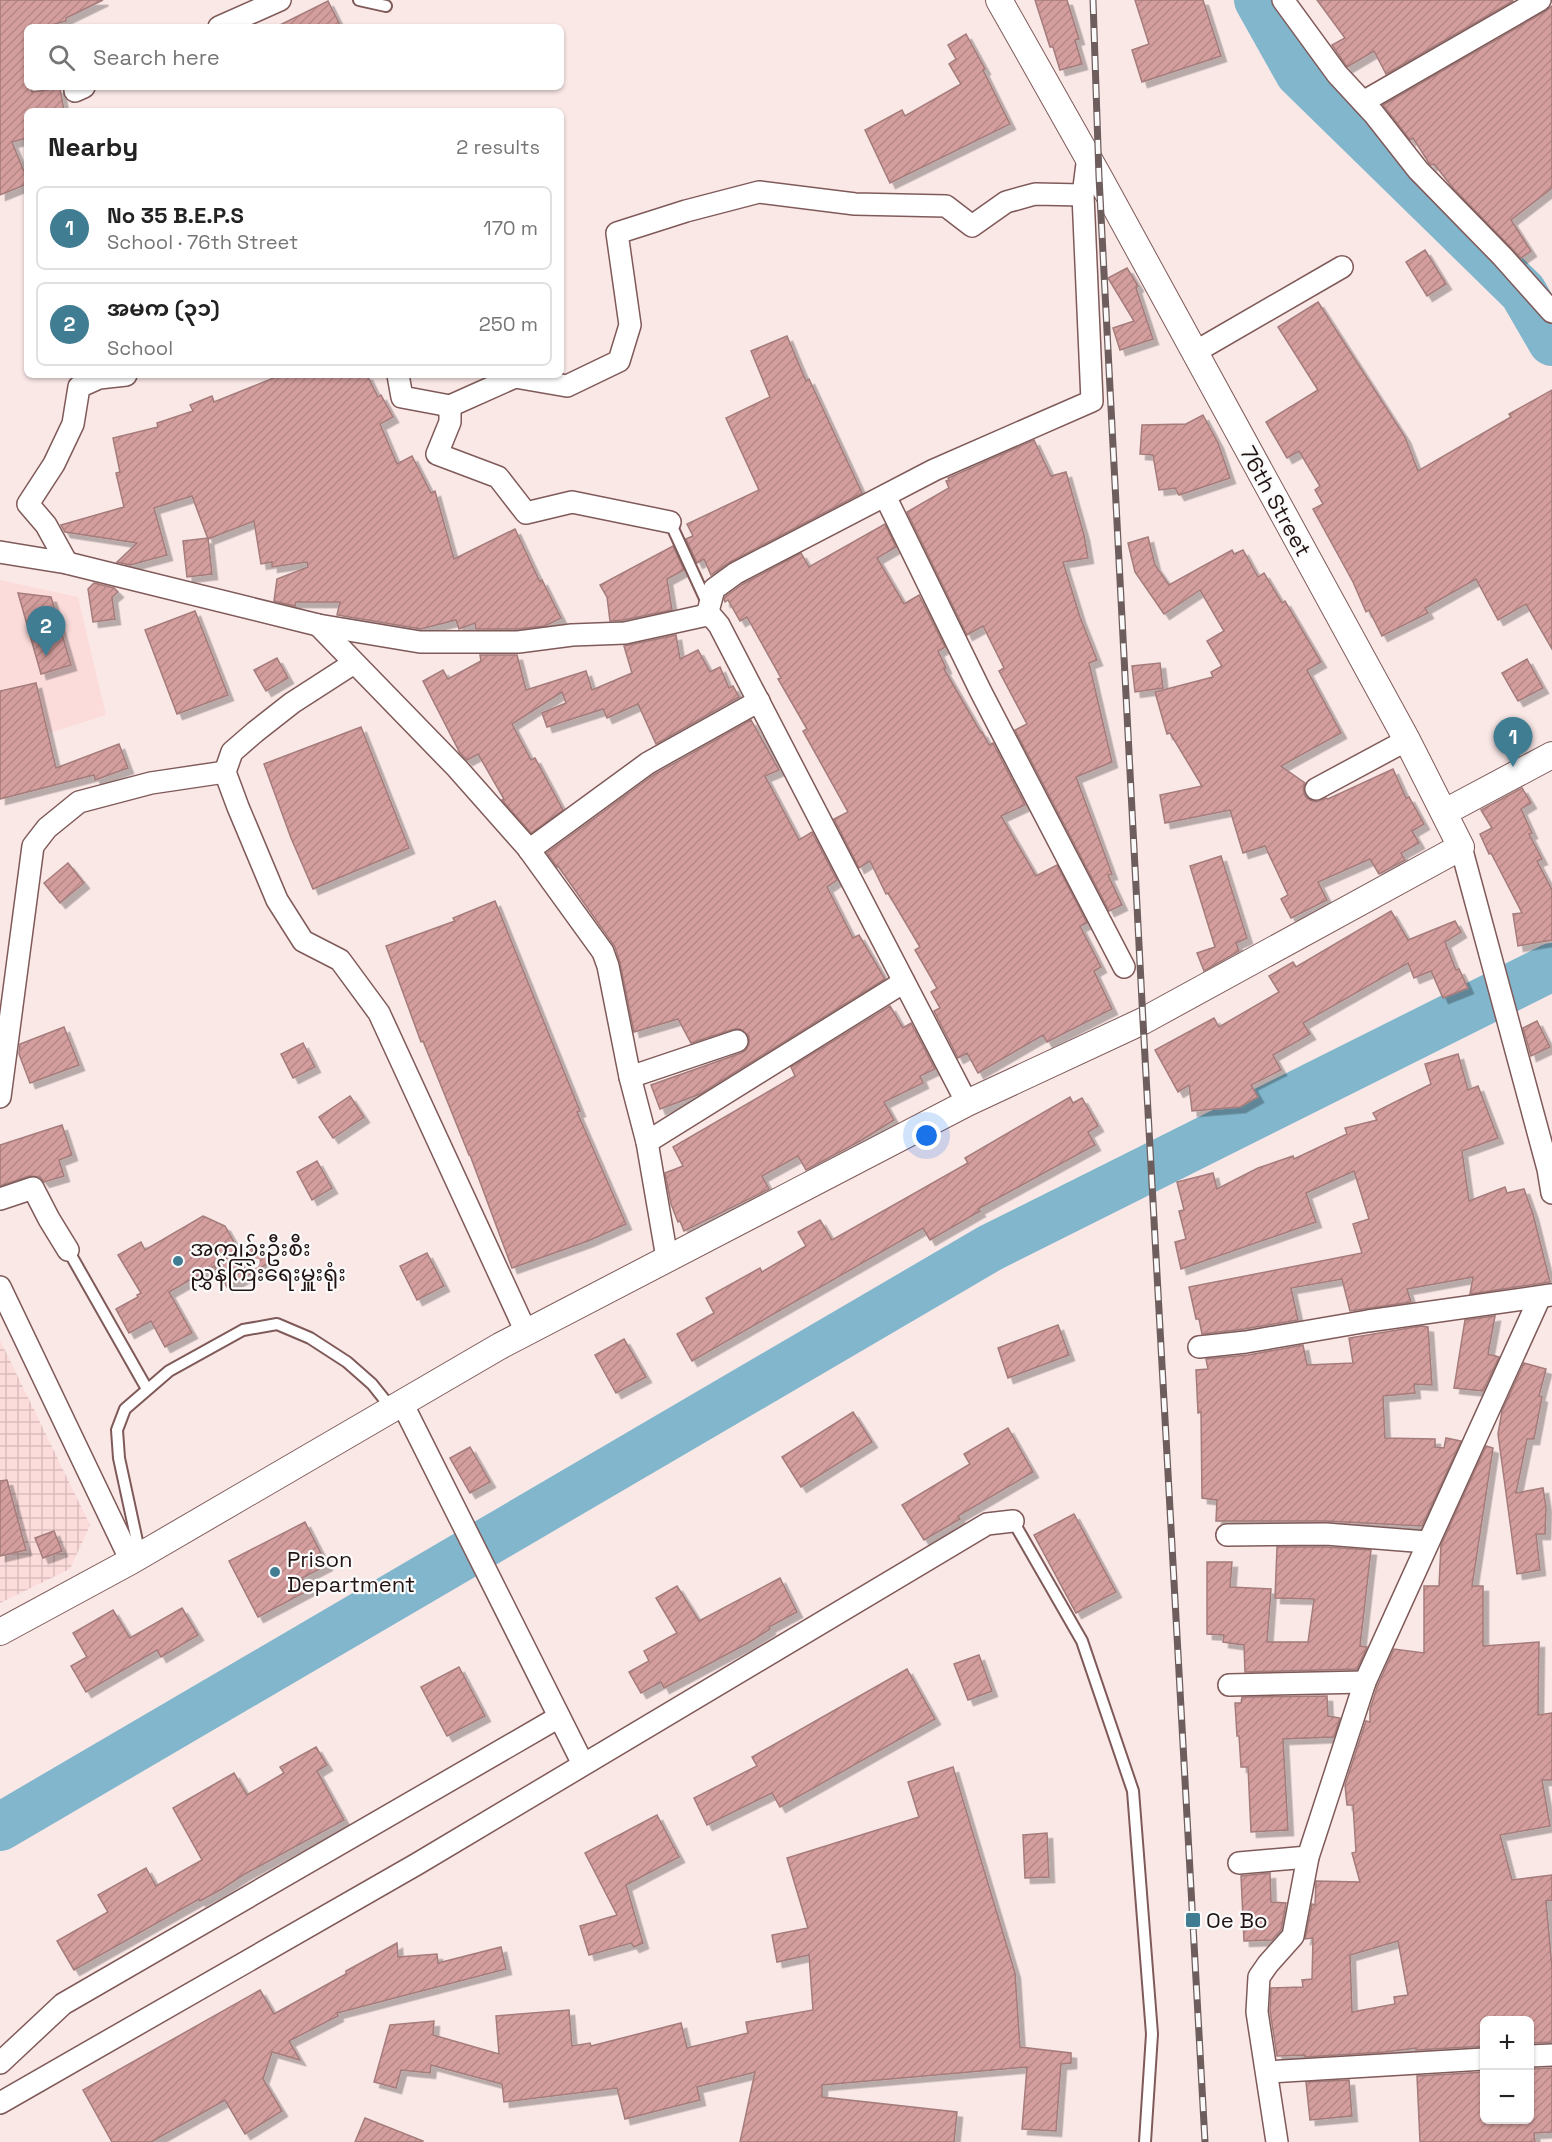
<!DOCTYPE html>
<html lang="en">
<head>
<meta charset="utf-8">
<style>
  body { margin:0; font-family:"Space Grotesk","Noto Sans Myanmar",sans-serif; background:#f2f2f2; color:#222 }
  .controls { position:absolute; right:18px; bottom:18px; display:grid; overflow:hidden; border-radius:9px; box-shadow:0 2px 4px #0004 }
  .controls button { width:54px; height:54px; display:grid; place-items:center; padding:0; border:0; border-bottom:2px solid #e0e0e0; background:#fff; color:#222; font:30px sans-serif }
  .you { position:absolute; left:927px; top:1136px; width:21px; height:21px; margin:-15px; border:4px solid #fff; border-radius:50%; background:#1a73e8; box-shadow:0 0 0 9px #1a73e833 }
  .badge { display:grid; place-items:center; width:39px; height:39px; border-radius:50%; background:#407d93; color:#fff; font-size:20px; font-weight:700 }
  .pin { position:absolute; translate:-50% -50px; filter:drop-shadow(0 2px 3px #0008) }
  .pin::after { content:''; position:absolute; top:32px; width:21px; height:18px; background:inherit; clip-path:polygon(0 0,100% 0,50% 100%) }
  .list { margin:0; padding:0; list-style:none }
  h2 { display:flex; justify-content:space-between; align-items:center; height:78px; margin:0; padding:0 24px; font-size:26px }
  h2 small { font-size:20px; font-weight:400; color:#767676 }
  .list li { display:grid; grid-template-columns:39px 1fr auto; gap:18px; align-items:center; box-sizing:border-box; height:84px; margin:0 12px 12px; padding:0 12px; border:2px solid #e0e0e0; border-radius:9px }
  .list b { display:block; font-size:22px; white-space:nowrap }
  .list p { margin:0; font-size:20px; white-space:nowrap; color:#767676 }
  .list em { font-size:20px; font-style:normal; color:#767676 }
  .icon { flex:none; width:33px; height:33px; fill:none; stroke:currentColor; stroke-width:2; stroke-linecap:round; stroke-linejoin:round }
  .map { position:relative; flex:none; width:1552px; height:2142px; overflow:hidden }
  .search { position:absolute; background:#fff; box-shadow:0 2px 4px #0004; left:24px; top:24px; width:540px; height:66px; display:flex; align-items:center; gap:15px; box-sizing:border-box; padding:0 21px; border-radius:9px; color:#767676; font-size:22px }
  .panel { position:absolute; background:#fff; box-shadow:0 2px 4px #0004; left:24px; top:108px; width:540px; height:270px; border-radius:9px }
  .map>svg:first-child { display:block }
</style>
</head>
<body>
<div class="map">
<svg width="1552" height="2142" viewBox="0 0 1552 2142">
  <defs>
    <pattern id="industrial-grid" width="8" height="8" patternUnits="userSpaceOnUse" patternTransform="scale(1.5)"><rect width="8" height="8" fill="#fcdcdb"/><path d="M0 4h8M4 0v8" fill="none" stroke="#d8bcbb"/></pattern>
    <pattern id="building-hatch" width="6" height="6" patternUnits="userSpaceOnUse" patternTransform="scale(1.5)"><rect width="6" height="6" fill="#d39e9d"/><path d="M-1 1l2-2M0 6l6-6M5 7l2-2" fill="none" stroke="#b58786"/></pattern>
    <filter id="shadow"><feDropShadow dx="5.5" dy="5.5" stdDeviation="0" flood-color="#0004"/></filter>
  </defs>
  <rect width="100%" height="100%" fill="#fae8e7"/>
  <path fill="#fcdcdb" d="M0,580L78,597L106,715L0,749Z"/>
  <path fill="url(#industrial-grid)" d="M0,1340L90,1525L70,1569L0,1603Z"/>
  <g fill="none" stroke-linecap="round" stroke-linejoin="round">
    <g stroke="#81b6cc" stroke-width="48">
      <path d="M1258,0L1299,73L1523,292L1552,342"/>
      <path d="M0,1827L990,1248L1552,967"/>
    </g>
  </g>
  <g fill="url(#building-hatch)" stroke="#a47c7b" stroke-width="1.5" fill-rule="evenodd" filter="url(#shadow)">
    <path d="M0,0H103L66,18V21L44,27H27V87H31L32,92L60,88L64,111H27V138L12,142L27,179V184L0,195Z"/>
    <path d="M1035,0H1067L1079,39L1075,40L1082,64L1060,70L1053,47H1050Z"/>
    <path d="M1135,0H1203L1221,56L1142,82L1132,50L1149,44Z"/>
    <path d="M1317,0H1512L1513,1L1386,74L1374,51L1347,67L1332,45L1345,38Z"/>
    <path d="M328,1L341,27H276Z"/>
    <path d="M1552,6V188L1511,220L1531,251L1521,258L1453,188L1434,164L1431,165L1429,163L1413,138L1410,140L1383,105L1546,11Z"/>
    <path d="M966,34L985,69L983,70L1010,124L890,183L865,130L902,110L905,116L961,84L949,64L956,59L948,45Z"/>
    <path d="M1425,250L1446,284L1427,296L1406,262Z"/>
    <path d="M1127,268L1138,286L1136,288L1153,339L1120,350L1113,328L1134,321L1108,278Z"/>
    <path d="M1318,302L1405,437L1418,471L1511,417L1509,414L1552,390V649L1526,604L1498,620L1476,579L1425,608L1428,613L1382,636L1369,610L1366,612L1353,582L1313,509L1323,504L1315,490L1320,486L1299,451L1287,458L1266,422L1318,390L1278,327Z"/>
    <path d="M787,336L806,381L809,379L862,493L730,562L711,575L704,559L697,563L686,539L693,536L687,524L759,490L726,418L770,397L751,351Z"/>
    <path d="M281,375H367L378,397L381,395L393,417L380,424L397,464L412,456L431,493L435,491L454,559L515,529L540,582L542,580L561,618L545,626L517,629H476L475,623L459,629L456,620L421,629L337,615L340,602H296L295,606L274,601L277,579L308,567L307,562L272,567V562L261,564L254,521L208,539L192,496L154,508L167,555L130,565L117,562L137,543L65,532L61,525L124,507L116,473L120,472L113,438L158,427L157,423L193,411L190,405L212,396L214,402Z"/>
    <path d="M1203,415L1218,443L1230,478L1179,495L1175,488L1159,490L1153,455L1140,454L1142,425L1186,424Z"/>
    <path d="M1034,440L1051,476L1066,472L1084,535L1088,558L1063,562L1080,617L1097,660L1089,663L1112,762L1076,777L1112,874L1108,875L1122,905L1109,911L1015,730L1027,724L999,671L1004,668L983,626L967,635L907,512L949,488L946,481L949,480L948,478Z"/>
    <path d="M885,524L896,547L877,558L904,604L919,595L945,647L938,651L946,668L944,669L981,733L982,732L989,745L993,743L1025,805L1001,816L1036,876L1057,865L1087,923L1080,926L1101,967L1094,971L1112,1009L1047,1042L1043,1035L978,1073L967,1053L958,1058L934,1011L940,1008L931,992L937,988L915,950L920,947L888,893L886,894L870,861L859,868L834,819L848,812L803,731L807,729L778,679L781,678L747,617L740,621L728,600L725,602L724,600L725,597L743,584L801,553L809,567Z"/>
    <path d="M1148,537L1155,565L1169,585L1232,550L1234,554L1243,550L1258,577L1264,573L1282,603L1285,601L1321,662L1307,670L1341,733L1281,766L1305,783L1303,789L1305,796L1310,800L1316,802L1326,798L1328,799L1393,769L1406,798L1409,797L1424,824L1412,831L1419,843L1401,853L1405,860L1379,874L1370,859L1318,882L1327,900L1291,918L1281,899L1288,895L1265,846L1243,853L1230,810L1165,823L1160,795L1202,786L1170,733L1167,734L1155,692L1213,677L1211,672L1222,666L1207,641L1224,631L1200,590L1164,614L1135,572L1128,543Z"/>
    <path d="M208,538L212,574L187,577L183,541Z"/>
    <path d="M673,546L684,570L667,579L672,610L623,620L610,621L607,597L600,585Z"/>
    <path d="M94,583L114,588L118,592L112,597L115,619L93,622L88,589Z"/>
    <path d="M18,593L51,597L71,665L41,674Z"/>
    <path d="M195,611L228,695L177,714L145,630Z"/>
    <path d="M676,635L680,659L698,650L710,672L720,667L729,688L733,686L739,697L656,744L638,704L607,718L603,709L547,727L542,713L566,703L562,692L512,724L531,760L535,758L563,810L531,833L502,800L504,799L478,754L467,760L460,753L423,681L443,670L448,679L481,661L480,655H517L526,690L586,671L592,690L632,673L624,646Z"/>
    <path d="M277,658L288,678L266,691L254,670Z"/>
    <path d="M1527,659L1543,688L1518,701L1502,673Z"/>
    <path d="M1160,663L1163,688L1135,692L1132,666Z"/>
    <path d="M36,683L56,768L119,744L128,768L95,780L94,775L0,799V691Z"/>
    <path d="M751,720L779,770L765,776L799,840L812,832L837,880L827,887L853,938L859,935L885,979L700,1094L660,1109L651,1085L741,1053L746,1050L749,1044V1036L740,1029H734L691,1043L678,1019L634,1032L620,963L615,947L558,866L557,867L547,853L655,774Z"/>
    <path d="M361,727L409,848L313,889L291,838L264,764Z"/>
    <path d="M1522,788L1531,803L1521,809L1532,833L1529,834L1542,859L1537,861L1552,890V940L1518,946L1513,914L1522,913L1491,853L1489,854L1480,834L1492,828L1481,810Z"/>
    <path d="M1221,856L1247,938L1236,943L1239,951L1204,971L1197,953L1215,947L1190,866Z"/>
    <path d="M68,863L84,883L60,903L44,883Z"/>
    <path d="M495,901L580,1111L577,1112L626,1224L588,1241L512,1268L470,1155H469L423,1041L421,1042L386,946L455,921L453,918Z"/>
    <path d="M1391,911L1408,940L1455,921L1461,932L1445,942L1456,970L1459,969L1468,988L1443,998L1431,971L1414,978L1408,963L1303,1023L1310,1034L1273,1055L1281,1070L1251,1085L1258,1097L1240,1107L1192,1111L1189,1085L1178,1092L1155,1050L1214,1018L1219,1027L1279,992L1269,976L1293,962L1296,967Z"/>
    <path d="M890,1006L903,1028L911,1023L935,1069L920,1076L923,1083L884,1102L894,1120L860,1141L806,1170L798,1156L762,1176L769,1189L684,1231L680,1221L678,1222L671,1204L665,1173L683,1166L673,1147L795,1076L791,1067Z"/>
    <path d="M1537,1021L1550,1047L1531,1056L1523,1028Z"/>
    <path d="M64,1027L79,1065L30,1083L19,1054L20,1044Z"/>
    <path d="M303,1043L315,1067L293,1078L281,1054Z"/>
    <path d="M1458,1054L1468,1090L1478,1086L1498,1138L1462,1151L1469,1201L1505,1187L1507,1193L1524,1189L1533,1214L1550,1282L1470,1294L1473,1277L1407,1289L1411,1302L1350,1311L1342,1279L1291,1288L1298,1320L1244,1329L1202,1334L1199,1319H1196L1189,1287L1362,1253L1353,1224L1369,1219L1354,1171L1306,1193L1316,1222L1181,1269L1175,1242L1186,1239L1179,1211L1184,1210L1177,1182L1213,1173L1217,1189L1258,1168L1293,1156L1294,1159L1347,1134L1345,1128L1377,1120L1373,1113L1431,1084L1425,1064Z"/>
    <path d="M350,1096L364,1117L333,1138L319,1117Z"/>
    <path d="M1070,1097L1073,1103L1082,1098L1098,1126L1088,1132L1095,1145L978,1209L980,1211L930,1240L923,1228L692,1361L677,1334L714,1313L706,1298L760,1268L762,1272L806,1246L798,1232L820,1220L832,1240L968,1163L965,1158Z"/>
    <path d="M62,1125L72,1155L59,1160L64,1176L44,1182L40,1177L29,1176L0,1186V1145Z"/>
    <path d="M317,1161L332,1188L312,1200L297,1172Z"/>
    <path d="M203,1216L225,1226L239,1251L243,1249L245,1253L260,1244L271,1262L227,1287L214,1266L169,1292L192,1333L165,1347L151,1321L129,1333L116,1309L138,1297L137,1295L141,1293L118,1255L141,1242L145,1250Z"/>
    <path d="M427,1253L444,1286L417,1300L400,1266Z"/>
    <path d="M1495,1316L1488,1354L1499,1357L1483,1391L1454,1388L1465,1320Z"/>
    <path d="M1058,1325L1069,1355L1008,1378L998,1348Z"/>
    <path d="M1421,1326L1428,1327L1432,1385L1414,1384L1415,1393L1383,1396L1385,1438L1435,1439V1447L1444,1448L1446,1438L1461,1441L1422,1526L1326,1521H1216L1217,1500L1202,1498L1201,1412L1198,1413L1196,1370L1208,1369L1206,1359L1248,1355L1303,1345L1307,1365L1353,1363L1349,1338Z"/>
    <path d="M624,1339L646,1377L616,1393L595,1355Z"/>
    <path d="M1524,1363L1546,1369L1539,1396L1542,1397L1534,1439H1527L1516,1493L1543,1488L1546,1507L1545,1534H1536L1540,1570L1517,1574L1498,1434L1502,1411Z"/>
    <path d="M853,1412L872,1442L801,1487L782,1457Z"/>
    <path d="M1008,1428L1033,1472L958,1516L960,1519L924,1540L902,1505L970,1464L964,1454Z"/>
    <path d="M1486,1446L1493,1448L1472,1586H1483V1646L1539,1642L1538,1715L1552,1713V1780H1542L1550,1826L1500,1835L1512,1880L1552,1875V1900L1546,1901L1552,1968V2042L1530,2043V2020H1485V2046L1416,2050V2048L1385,2052L1305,2057V2055L1277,2056L1270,2011L1271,1988L1303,1987L1302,1980L1312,1979L1313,1938L1305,1939L1312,1904L1315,1905L1316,1881L1360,1882L1352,1853L1356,1852L1353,1805H1347L1345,1785L1366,1721L1370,1722V1709L1377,1687L1394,1649L1424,1653V1586H1439L1441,1545ZM1398,1941L1408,1995L1394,1997L1395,2004L1352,2012L1350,1955Z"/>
    <path d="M470,1447L490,1482L470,1493L450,1458Z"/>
    <path d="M7,1480L26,1550L0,1556V1481Z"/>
    <path d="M1074,1514L1116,1592L1076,1613L1034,1535Z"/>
    <path d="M305,1522L327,1565L302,1578L309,1590L258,1617L229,1561Z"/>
    <path d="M54,1531L62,1551L43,1558L35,1538Z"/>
    <path d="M1277,1547H1326L1371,1550L1360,1646L1367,1647L1357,1669L1245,1672L1244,1645L1223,1642L1224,1635L1207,1634V1562H1232L1230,1587L1271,1589L1267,1642H1308L1314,1599L1275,1598Z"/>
    <path d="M780,1578L797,1612L769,1627L770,1629L748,1643L664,1688L661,1682L641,1693L629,1672L649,1661L644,1651L677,1633L656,1598L677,1586L699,1621Z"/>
    <path d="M182,1608L198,1635L161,1657L157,1650L86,1692L71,1666L87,1657L73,1633L113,1610L130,1638Z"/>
    <path d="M979,1655L992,1691L968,1700L954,1664Z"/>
    <path d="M459,1667L485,1716L447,1736L421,1687Z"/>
    <path d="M907,1669L935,1719L780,1807L772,1793L707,1825L694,1798L757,1766L752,1757Z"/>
    <path d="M1327,1696L1328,1716L1340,1718L1334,1737L1283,1739L1288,1830L1251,1832L1248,1767H1241L1239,1736H1237L1235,1703H1241L1242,1697Z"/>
    <path d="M316,1747L327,1765L317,1771L344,1820L243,1875L220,1890L200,1901L199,1899L74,1970L57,1941L108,1912L98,1895L146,1868L156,1886L202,1860L173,1808L234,1773L247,1795L284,1773L280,1767Z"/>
    <path d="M953,1767L1015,1973L1020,2047L1071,2053V2063L1061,2064L1056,2131L1022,2129L1027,2067L822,2085V2097L957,2112L954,2142H740L755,2072L697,2087L700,2100L625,2119L617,2088L504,2102L502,2084L431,2065L430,2073L401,2070L396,2088L374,2082L390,2025L434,2021L433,2035L499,2054L496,2016L569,2010L572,2046L590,2043L591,2046L681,2023L687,2048L748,2033L746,2022L813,2010L809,1955L777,1962L772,1935L808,1928L787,1858L919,1817L908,1782Z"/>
    <path d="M657,1815L679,1857L626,1885L643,1943L634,1947L631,1943L589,1955L580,1926L617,1915L585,1853Z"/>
    <path d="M1047,1833L1049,1877L1025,1878L1023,1835Z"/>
    <path d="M1270,1873L1271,1902L1286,1903L1281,1930L1272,1940L1244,1941L1241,1876Z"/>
    <path d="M397,1943L398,1957L437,1954L438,1963L501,1947L506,1969L337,2013L338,2016L289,2041L300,2060L272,2052L263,2079L282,2111L245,2134L225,2100L151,2142H112L83,2090L260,1990L274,2014L346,1974V1971Z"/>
    <path d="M1552,2068V2132L1534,2133L1535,2142H1420L1417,2076L1485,2072V2120H1530V2069Z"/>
    <path d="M1349,2080L1352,2116L1310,2120L1306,2082Z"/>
    <path d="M365,2118L423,2141L422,2142H355Z"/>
  </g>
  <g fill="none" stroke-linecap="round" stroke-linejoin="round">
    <defs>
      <g id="service">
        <path d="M359,0L386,6"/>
        <path d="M670,522L708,605"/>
        <path d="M68,1250L147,1389"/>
        <path d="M1013,1521L1082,1641L1133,1791L1152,2034L1145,2142"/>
        <path d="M140,1555L119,1458L117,1430L125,1409L169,1371L243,1330L277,1324L310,1338L347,1362L372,1384L392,1409"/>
      </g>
      <g id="minor">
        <path d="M1283,0L1337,74L1374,114L1418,170L1502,256L1552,312"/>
        <path d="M219,27L280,0"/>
        <path d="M75,91L84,87"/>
        <path d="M1363,102L1540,0"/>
        <path d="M1195,352L1342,267"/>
        <path d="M398,375L402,397L450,406L515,377L567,386L619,361L630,325L617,233L686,211L759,192L855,204L946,206L972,226L1006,202L1035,194L1083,195"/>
        <path d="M450,406V422L437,454L498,477L526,513L572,502L670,522"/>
        <path d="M885,496L981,692L1124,967"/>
        <path d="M0,552L67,563L318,625L420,642H518L572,635L625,633L707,615L713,618L719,625L967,1103"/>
        <path d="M67,563L46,525L28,504L54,464L73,424L79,387L99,378L126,375"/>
        <path d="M707,615L714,589L736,573L934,470L1092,401L1083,195L1088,156"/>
        <path d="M318,625L457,768L527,847L603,952L608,966L630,1077L647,1142L667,1258"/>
        <path d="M354,663L292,703L255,732L232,752L225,772L238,807L277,900L303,941L340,960L379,1013L526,1332"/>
        <path d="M1316,789L1407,740"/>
        <path d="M1461,847L1548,1169L1552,1193"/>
        <path d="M529,850L648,763L759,701"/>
        <path d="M630,1077L737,1041"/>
        <path d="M0,1097L33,846L47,828L79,802L151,783L225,772"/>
        <path d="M647,1142L904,982"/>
        <path d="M0,1199L33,1188L49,1219L68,1250"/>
        <path d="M0,1287L131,1561"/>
        <path d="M1199,1347L1246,1342L1368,1321L1551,1295"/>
        <path d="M402,1403L583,1764"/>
        <path d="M1227,1535L1326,1534L1427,1542"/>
        <path d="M1229,1685L1365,1682"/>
        <path d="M1239,1863L1308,1857"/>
        <path d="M1530,2056L1552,2055"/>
        <path d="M0,2063L63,2004L559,1717"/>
        <path d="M1268,2072L1484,2059"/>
        <path d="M0,2103L417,1864L987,1524L1013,1521"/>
        <path d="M1277,2142L1257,2012L1259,1977L1268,1964L1293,1936L1308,1857L1365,1682L1540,1297"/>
      </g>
      <g id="tertiary">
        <path d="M1445,812L1552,755"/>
        <path d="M0,1632L131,1561L500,1346L967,1103L1143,1021L1461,847L1407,740L1099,177L999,0"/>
      </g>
    </defs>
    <use href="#service" stroke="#7f5a59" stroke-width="14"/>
    <use href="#minor" stroke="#7f5a59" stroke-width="24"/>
    <use href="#tertiary" stroke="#7f5a59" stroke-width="28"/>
    <use href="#service" stroke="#fff" stroke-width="10"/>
    <use href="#minor" stroke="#fff" stroke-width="21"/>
    <use href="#tertiary" stroke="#fff" stroke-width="26"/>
    <defs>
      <path id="rail" d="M1093,0L1099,177L1143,1021L1205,2142"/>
    </defs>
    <use href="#rail" stroke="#6d5d5d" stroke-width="7"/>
    <use href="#rail" stroke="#fafafa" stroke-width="4.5" stroke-dasharray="14" stroke-linecap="butt"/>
  </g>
  <g fill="#407d93" stroke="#fafafa" stroke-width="2">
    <circle cx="178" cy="1261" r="6"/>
    <circle cx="275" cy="1572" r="6"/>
    <rect x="1185" y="1912" width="16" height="16" rx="3"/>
  </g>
  <g text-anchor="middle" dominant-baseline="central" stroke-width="4.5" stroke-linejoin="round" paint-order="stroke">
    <g font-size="22" fill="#231414" stroke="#fafafa">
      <text transform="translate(1276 501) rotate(61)">76th Street</text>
    </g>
    <g font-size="22" fill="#231414" stroke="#fafafa" text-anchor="start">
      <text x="190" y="1248">အကျဉ်းဦးစီး<tspan x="190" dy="25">ညွှန်ကြးရေးမှူးရုံး</tspan></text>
      <text x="287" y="1559">Prison<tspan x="287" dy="25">Department</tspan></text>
      <text x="1206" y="1920">Oe Bo</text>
    </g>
  </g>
</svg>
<div class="controls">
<button>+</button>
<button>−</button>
</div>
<div class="you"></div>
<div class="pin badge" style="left:1513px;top:767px">1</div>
<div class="pin badge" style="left:46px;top:656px">2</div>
<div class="search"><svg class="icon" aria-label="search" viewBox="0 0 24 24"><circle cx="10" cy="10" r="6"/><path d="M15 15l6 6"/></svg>Search here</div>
<section class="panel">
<h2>Nearby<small>2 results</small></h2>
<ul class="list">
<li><span class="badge">1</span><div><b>No 35 B.E.P.S</b><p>School · 76th Street</p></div><em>170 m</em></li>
<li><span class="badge">2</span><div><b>အမက (၃၁)</b><p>School</p></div><em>250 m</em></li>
</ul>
</section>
</div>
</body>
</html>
